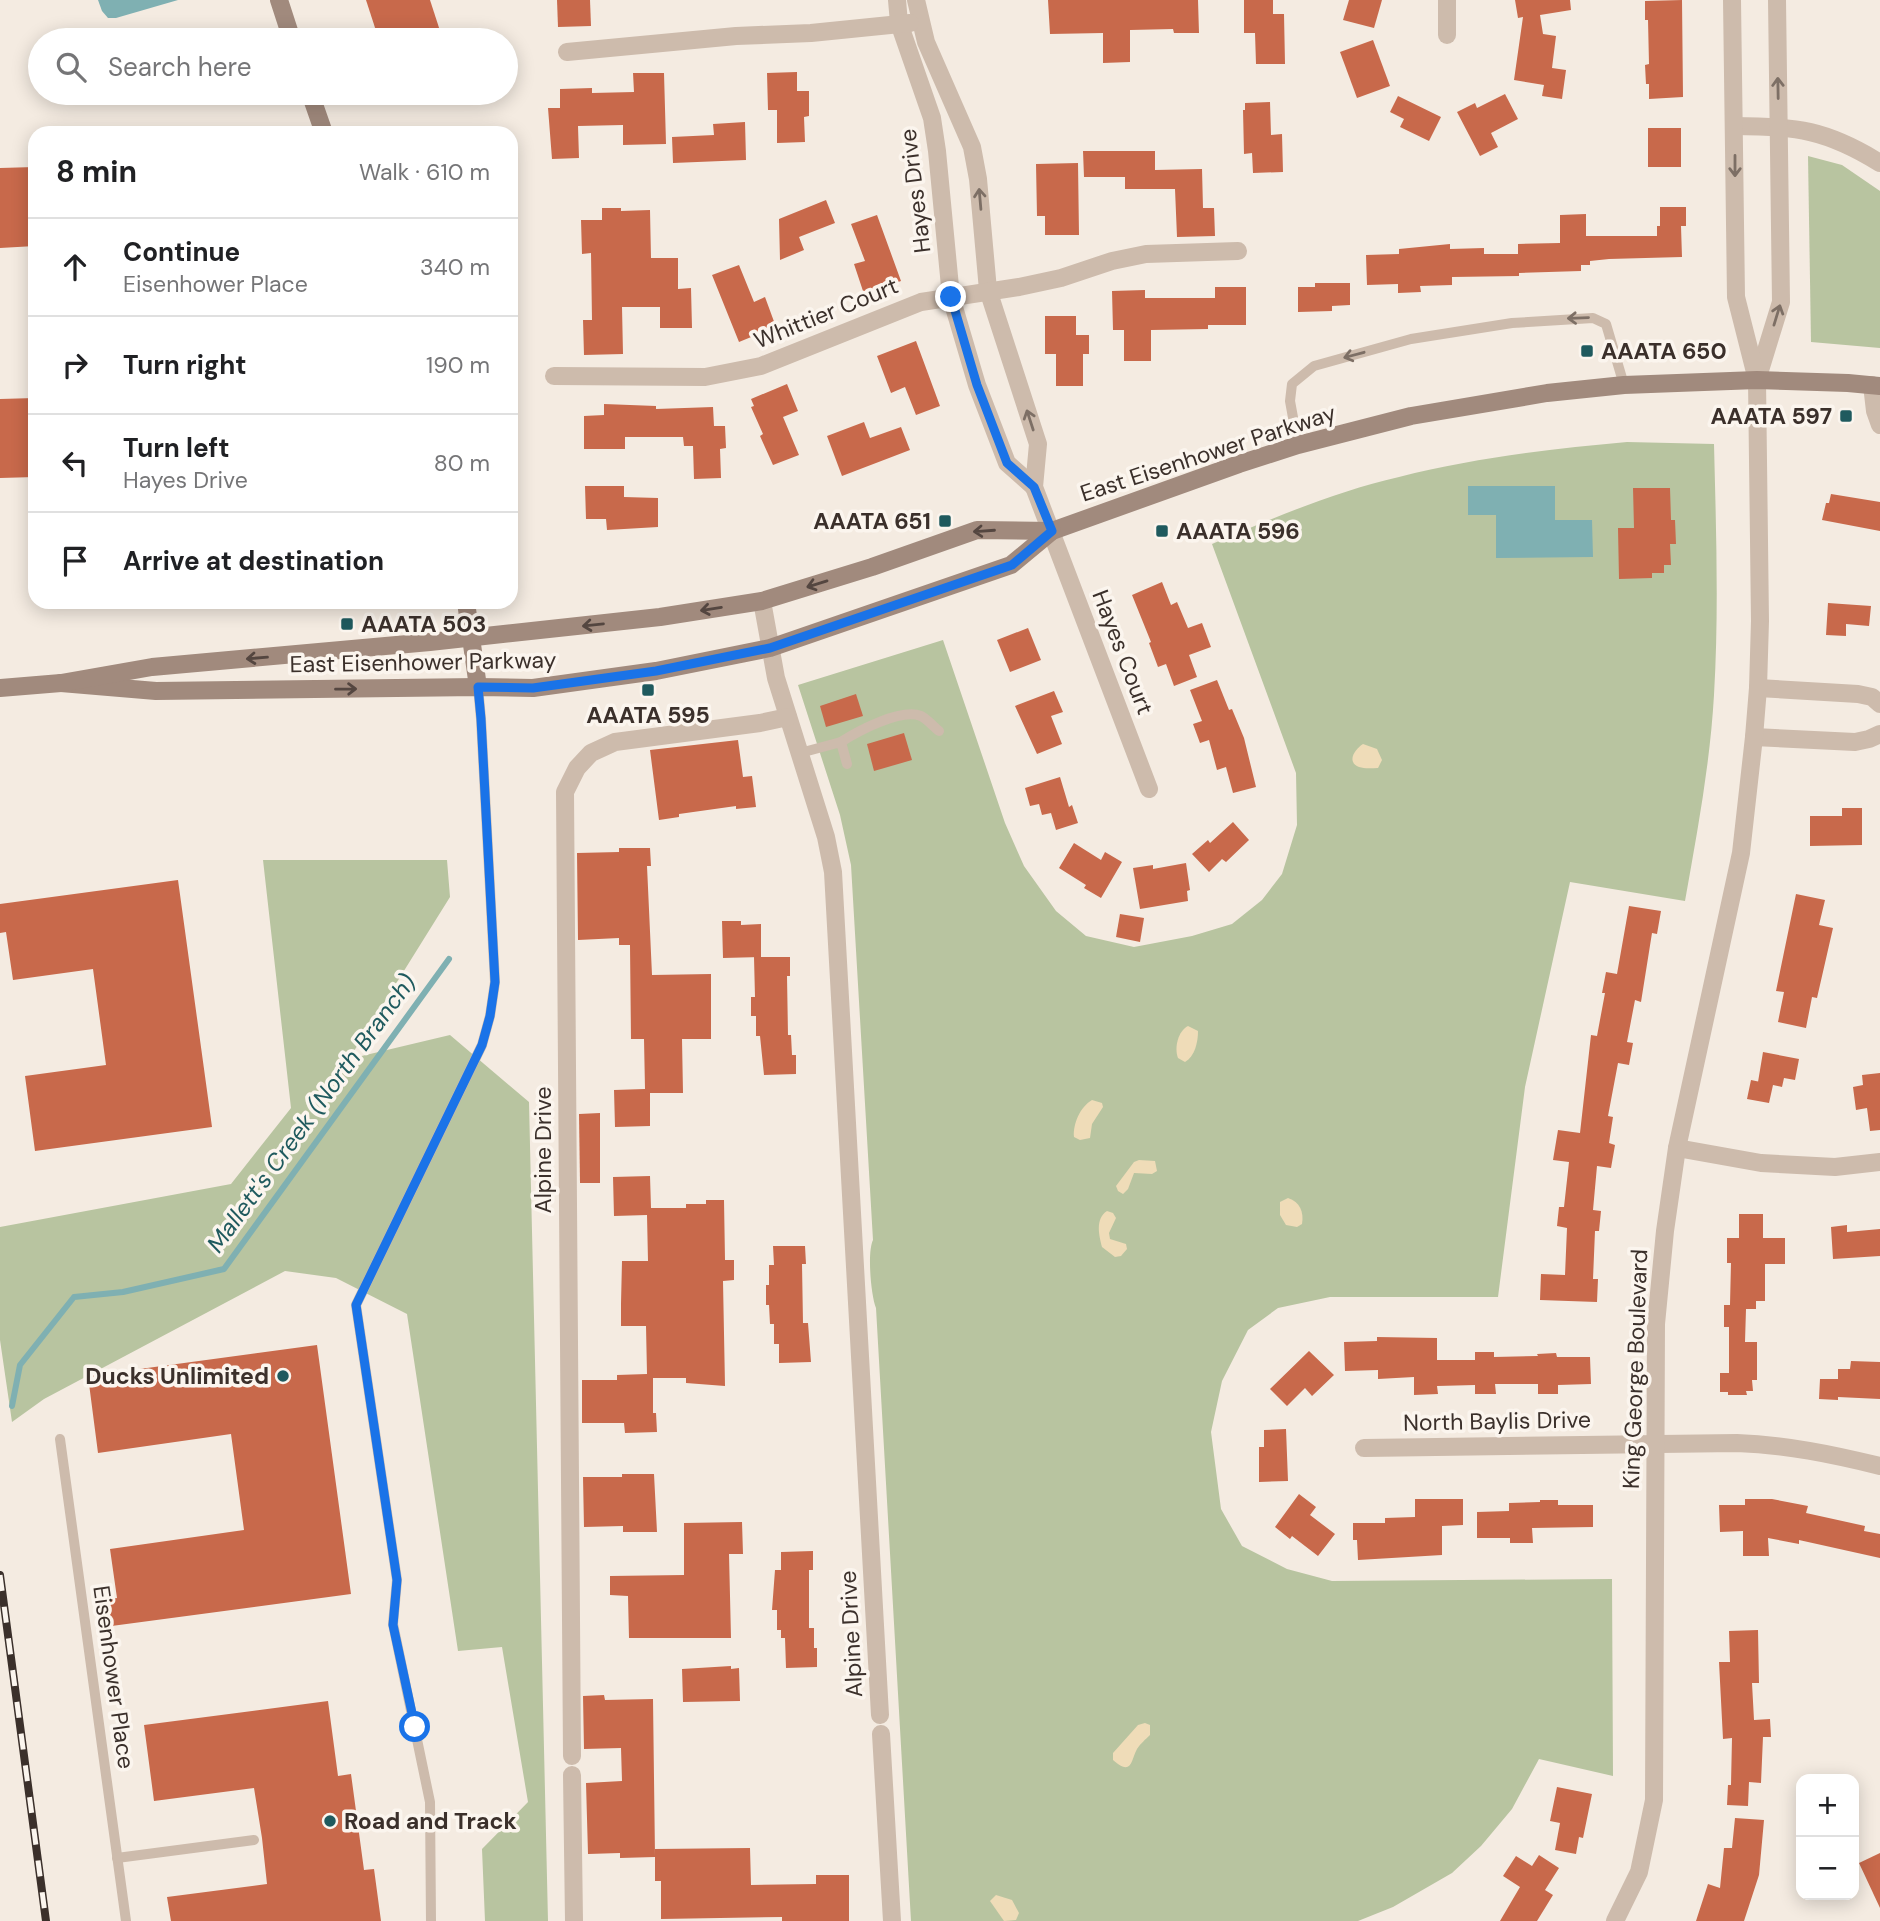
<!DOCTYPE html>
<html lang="en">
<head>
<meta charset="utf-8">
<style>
  body { margin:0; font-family:"DM Sans",sans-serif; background:#f6f6f6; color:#202124 }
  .controls { position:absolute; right:21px; bottom:21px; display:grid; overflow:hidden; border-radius:14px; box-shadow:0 4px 18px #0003 }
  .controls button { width:63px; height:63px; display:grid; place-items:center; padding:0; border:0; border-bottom:2px solid #e0e0e0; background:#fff; color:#202124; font:35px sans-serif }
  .stop { position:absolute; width:21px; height:21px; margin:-16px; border:5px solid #1a73e8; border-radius:50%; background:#fff }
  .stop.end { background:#1a73e8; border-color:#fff; box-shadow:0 2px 7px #0008 }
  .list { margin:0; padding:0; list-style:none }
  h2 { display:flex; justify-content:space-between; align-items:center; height:91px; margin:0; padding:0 28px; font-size:30px }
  h2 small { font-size:23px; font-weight:400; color:#757577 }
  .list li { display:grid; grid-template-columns:46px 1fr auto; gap:21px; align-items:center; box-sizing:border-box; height:98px; padding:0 28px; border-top:2px solid #e0e0e0 }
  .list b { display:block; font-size:26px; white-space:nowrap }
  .list p { margin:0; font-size:23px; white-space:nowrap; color:#757577 }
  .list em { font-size:23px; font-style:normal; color:#757577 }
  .icon { flex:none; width:38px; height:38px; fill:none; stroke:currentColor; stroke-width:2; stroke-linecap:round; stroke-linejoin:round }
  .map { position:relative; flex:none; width:1880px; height:1921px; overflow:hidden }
  .search { position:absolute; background:#fff; box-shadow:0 4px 18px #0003; left:28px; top:28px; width:490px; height:77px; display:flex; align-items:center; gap:18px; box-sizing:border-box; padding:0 24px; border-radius:38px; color:#757577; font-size:26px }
  .panel { position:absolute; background:#fff; box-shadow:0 4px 18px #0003; left:28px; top:126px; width:490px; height:483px; border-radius:21px }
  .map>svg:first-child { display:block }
</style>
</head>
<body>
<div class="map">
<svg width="1880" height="1921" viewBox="0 0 1880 1921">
  <rect width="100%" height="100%" fill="#f4ebe1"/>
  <g fill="#b8c4a0">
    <path d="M1808,156L1842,165L1880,191V348L1811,342Z"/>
    <path d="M1627,442L1714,444C1716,527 1719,611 1714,695C1710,765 1697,833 1685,901L1570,882L1525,1087L1498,1297H1330L1278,1308L1248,1330L1222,1381L1211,1432L1221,1509L1242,1546L1287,1569L1332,1581L1612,1579L1613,1776L1539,1759L1512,1809L1481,1846L1452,1873L1393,1907L1358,1921H911L876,1308C871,1296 867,1252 873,1240L851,865L840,815L798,685L943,640L1005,823L1024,866L1056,911L1086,936L1134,947L1192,936L1232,924L1262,900L1282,874L1297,825L1296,773L1212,544C1273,518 1334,492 1399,477C1474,458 1550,449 1627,442Z"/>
    <path d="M263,860H447L450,897L349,1059L450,1035L529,1102L548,1921H485L482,1849L528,1802L502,1647L458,1651L407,1314L336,1278L285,1271L44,1399L12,1422L0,1340V1227L231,1184L291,1108Z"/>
  </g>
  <g fill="#efdcb8">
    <path d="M1363,744L1377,749L1382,760L1378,768C1372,768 1365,769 1359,767C1346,762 1355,749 1363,744Z"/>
    <path d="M1188,1026L1198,1031C1198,1042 1195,1056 1185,1062L1178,1058C1174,1048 1178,1031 1188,1026Z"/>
    <path d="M1092,1100L1102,1103L1103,1107L1092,1124L1090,1138L1080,1140L1074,1137C1073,1124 1080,1107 1092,1100Z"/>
    <path d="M1139,1160L1155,1161L1157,1171L1152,1174L1134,1173L1128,1189L1123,1194L1118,1191L1116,1186L1134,1162Z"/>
    <path d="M1288,1198C1300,1202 1304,1212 1302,1224L1297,1227L1286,1225L1280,1215V1202Z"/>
    <path d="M1107,1211L1113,1213L1116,1218L1109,1233L1110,1239L1126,1244L1127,1249L1121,1256L1115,1257L1102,1247C1099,1235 1095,1219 1107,1211Z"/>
    <path d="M1145,1723L1150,1725V1735C1146,1739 1140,1744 1137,1749C1131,1760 1132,1777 1113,1760V1753L1138,1725Z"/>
    <path d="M996,1895L1012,1900L1019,1913L1016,1920L1004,1921L990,1901Z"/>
  </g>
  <g fill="#7fb0b2">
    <path d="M98,0H178L116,18H108L102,11Z"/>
    <path d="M1468,486H1555V520H1592L1593,557L1496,558V515H1468Z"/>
  </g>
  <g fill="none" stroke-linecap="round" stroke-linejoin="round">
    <path stroke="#7fb0b2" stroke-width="6" d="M12,1406L20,1365L74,1297L123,1292L224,1269L449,959"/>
  </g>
  <g fill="#c8694b">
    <path d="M366,0H430L443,40H379Z"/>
    <path d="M557,0H590L591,26L558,27Z"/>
    <path d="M1048,0H1198L1199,33H1174L1173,29L1130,30V62L1103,63V33L1050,34Z"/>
    <path d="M1244,0H1273V14H1284L1285,64H1256L1255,33H1244Z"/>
    <path d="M1349,0H1382L1374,28L1343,20Z"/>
    <path d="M1515,0H1570L1571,10L1540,15L1543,34L1556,36L1552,68L1566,70L1562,99L1542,96L1544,85L1514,80L1523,17L1518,18Z"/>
    <path d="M1682,0L1683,97L1649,99V84H1646L1645,65L1649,64L1648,20H1645V1Z"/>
    <path d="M1373,40L1390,86L1357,98L1340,52Z"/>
    <path d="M797,72V91H809V116L804,117L805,142L777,143V110H768L767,73Z"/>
    <path d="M633,73H664L666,144L623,145V125L578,126L579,158L552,159L548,108H560V89L592,88V93L634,92Z"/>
    <path d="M1505,94L1518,119L1491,133L1498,147L1480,156L1457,112L1475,103L1477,108Z"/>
    <path d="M1398,96L1441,117L1429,141L1400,127L1404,119L1390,112Z"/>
    <path d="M1270,102L1271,135L1282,134L1283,172L1253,173L1252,153L1244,154L1243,110H1245V103Z"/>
    <path d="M745,122L746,160L673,163L672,137L714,135L713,124Z"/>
    <rect x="1648" y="128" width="33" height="39"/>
    <path d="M1083,151H1155V170L1202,169L1203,208H1214L1215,236L1177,237L1175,189H1125V177H1084Z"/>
    <path d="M1078,163L1079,235H1045V216H1037L1036,164Z"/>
    <path d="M35,167V246L0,248V168Z"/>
    <path d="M826,200L835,223L799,237L804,250L780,260L779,219Z"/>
    <path d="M1660,207H1686V226H1681L1682,257L1609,259L1590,261V265H1581V271L1519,273V276L1452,277V285L1420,286L1421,292L1398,293V284L1367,285L1366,255L1399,254V249L1450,244V249L1484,248V254H1518V244L1560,243V215L1586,214V236H1657V226H1660Z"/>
    <path d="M602,208H621V211L650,210L651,258H678V289L691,288L692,328H660V307H622L623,354L584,355L583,320H592L591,253L582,254L581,220H602Z"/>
    <path d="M877,215L901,281L864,294L854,264L865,261L851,224Z"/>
    <path d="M739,265L754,302L765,297L776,327L739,342L712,275Z"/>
    <path d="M1315,283H1350V305L1332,306V311L1298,312V287H1315Z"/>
    <path d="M1215,287H1246V325H1208V329L1151,330V361H1124V330H1113L1112,291L1145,290V298H1215Z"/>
    <path d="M1045,316H1076V335H1089V354H1083V386H1056V354H1045Z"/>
    <path d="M916,341L940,406L916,415L905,387L891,393L877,356Z"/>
    <path d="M787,384L798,411L783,417L799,455L773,465L760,436L763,434L751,407L754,406L751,399Z"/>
    <path d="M35,398V477L0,478V399Z"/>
    <path d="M604,404L656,406V409L713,407L714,426H725L726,448L720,449L721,478L694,479L693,446H684L683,437H625V449H584V416L604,415Z"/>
    <path d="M864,422L870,438L901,427L910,450L842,476L827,436Z"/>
    <path d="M585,486H624V497L658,498V527L607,530L606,519H586Z"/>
    <path d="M1633,488H1670L1671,520H1675L1676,544H1670L1671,565H1664V573H1652V578L1619,579L1618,528H1634Z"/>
    <path d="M1831,494L1880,502V531L1822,520L1826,503H1829Z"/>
    <path d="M1162,582L1171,605L1177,602L1188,628L1202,623L1211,647L1189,655L1197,677L1174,686L1166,664L1158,667L1149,643L1151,642L1132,595Z"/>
    <path d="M1828,603L1871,606L1869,626L1846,624V636L1826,635Z"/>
    <path d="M1028,628L1041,660L1010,672L997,640Z"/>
    <path d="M1217,680L1229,710L1232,709L1244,738L1256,787L1233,793L1226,767L1217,770L1209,740L1200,743L1193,724L1202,721L1190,690Z"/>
    <path d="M1054,691L1063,712L1051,716L1062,744L1037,754L1015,706Z"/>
    <path d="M856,694L863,716L826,727L820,706Z"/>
    <path d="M904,733L912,760L874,771L867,744Z"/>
    <path d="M738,740L743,777L752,776L756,807L736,809V806L679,814V817L659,820L650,750Z"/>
    <path d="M1060,777L1069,807L1072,805L1078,823L1056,830L1051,813L1042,815L1039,804L1030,806L1025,788Z"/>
    <path d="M1842,808H1862V845L1810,846V816H1842Z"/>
    <path d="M1233,822L1249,840L1226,862L1222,859L1209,872L1192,854L1208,840L1210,843Z"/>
    <path d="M1074,843L1101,860L1105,852L1122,862L1101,898L1084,888L1086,885L1059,868Z"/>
    <path d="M619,848H650L651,866H647L652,975L711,974V1039H682L683,1093H650V1126L615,1127L614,1090L645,1089L644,1039H631L630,945H619V938L578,940L577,853L619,852Z"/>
    <path d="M1186,863L1190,890L1187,891L1188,901L1140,909L1133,868L1153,865V869Z"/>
    <path d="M178,880L212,1127L35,1151L25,1076L106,1065L93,969L13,980L6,932L0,933V904Z"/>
    <path d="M1796,894L1825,900L1819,925L1833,928L1817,998L1812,997L1806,1028L1778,1022L1784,992L1776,991Z"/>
    <path d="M1629,906L1661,911L1657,934L1652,933L1641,1002L1635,1000L1627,1042L1633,1043L1629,1065L1618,1063L1608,1116L1613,1117L1609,1143L1615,1145L1611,1168L1597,1166L1593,1210L1601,1211L1599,1231H1595L1593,1279H1598L1597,1302L1540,1300L1541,1274L1565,1275L1567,1228L1557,1226L1559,1207H1564L1569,1162L1553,1160L1558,1130L1580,1133L1591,1035L1597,1036L1605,993H1602L1606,972L1617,974Z"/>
    <path d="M1120,914L1144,918L1140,942L1116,937Z"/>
    <path d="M722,921H741V925L761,924V957L723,958Z"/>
    <path d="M754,957H790V976H787L788,1035H791L792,1055H796V1074L764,1075L760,1036H756V1016H751V997H755Z"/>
    <path d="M1763,1052L1799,1059L1795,1080L1784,1078L1782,1087L1773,1085L1769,1103L1747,1099L1751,1080L1770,1084L1758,1082Z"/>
    <path d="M1880,1073V1130L1870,1131L1867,1108L1856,1110L1853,1087L1863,1085L1862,1075Z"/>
    <path d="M600,1113V1183H580L579,1114Z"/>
    <path d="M650,1176L651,1208H686V1204H706V1200H724L725,1260H734V1280L723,1281L725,1386L686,1383V1378H653V1413H656L657,1432L625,1433L624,1423H582V1380H617V1375L647,1374L646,1326H621V1304L622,1261H648L647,1215L614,1216L613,1177Z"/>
    <path d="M1739,1214H1763V1238H1785V1264H1765V1301H1756V1309H1746L1745,1342H1757V1380H1752L1753,1391H1746L1747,1395H1728V1392H1720V1373H1729V1327H1724V1305H1730L1731,1263H1727V1238H1739Z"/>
    <path d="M1847,1225V1232L1880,1229V1256L1833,1259L1831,1227Z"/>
    <path d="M773,1246H805L806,1264H802L803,1323H808L811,1362L779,1363V1344H774V1324H770L769,1305H766V1285H769V1265H774Z"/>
    <path d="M1377,1337L1437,1338V1360H1475V1352H1494V1357L1538,1356L1537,1354L1556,1353L1557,1357H1590L1591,1384L1558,1385V1394H1538V1384H1495L1496,1394H1475V1385L1437,1386L1438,1394L1414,1395V1377L1378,1379V1370L1345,1371L1344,1342L1377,1341Z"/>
    <path d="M317,1345L351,1594L104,1627L101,1601L117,1598L110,1549L244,1530L231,1434L98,1453L88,1376Z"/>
    <path d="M1309,1351L1334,1375L1312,1396L1305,1388L1287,1406L1270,1389Z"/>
    <path d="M1851,1361L1880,1362V1399L1838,1397V1400L1819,1399L1820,1379H1838V1369H1850Z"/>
    <path d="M1286,1429L1288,1481L1259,1482V1447H1264V1430Z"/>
    <path d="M622,1474H654L657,1532H623V1526L584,1527L583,1477H622Z"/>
    <path d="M1299,1494L1316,1507L1310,1515L1335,1534L1318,1556L1292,1536L1290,1539L1275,1527Z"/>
    <path d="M1415,1499H1463V1525L1442,1526V1555L1358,1560L1357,1540H1353V1523H1385V1518L1415,1517Z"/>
    <path d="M1745,1499H1772L1808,1506L1806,1513L1865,1526L1864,1531L1880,1534V1558L1799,1540V1544L1768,1538L1769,1556H1743V1531L1720,1532L1719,1505H1745Z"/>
    <path d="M1540,1500H1558V1505H1593V1527L1532,1528L1533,1543H1510V1538H1477V1512L1509,1511V1503L1540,1502Z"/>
    <path d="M742,1522L743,1554H729L731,1638H629L628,1596L610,1595V1576L684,1575V1523Z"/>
    <path d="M813,1551V1570H809V1628H814V1648H817V1667L786,1668L785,1638H781V1630H777V1610H772L775,1570H781V1552Z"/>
    <path d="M1758,1630L1759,1683H1752L1754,1720L1770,1719L1771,1737H1763L1761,1783L1749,1782L1748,1806L1727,1805L1728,1785H1731L1732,1738L1723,1739L1719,1662H1730L1729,1631Z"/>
    <path d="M731,1666V1669L739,1668L740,1701L683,1702L682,1669Z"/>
    <path d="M604,1695L605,1700L653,1699L655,1857L620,1858V1853L588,1854L586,1783L622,1781L621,1748L584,1749L583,1696Z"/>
    <path d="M328,1701L338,1776L351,1774L364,1870L374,1869L381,1921H171L167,1897L267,1884L262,1838L254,1788L154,1801L144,1725Z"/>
    <path d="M1557,1787L1592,1794L1583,1838L1579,1837L1576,1854L1555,1850L1560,1823L1550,1821Z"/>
    <path d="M1735,1818L1764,1820L1759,1875L1744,1921H1696L1708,1884L1720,1888L1724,1848H1732Z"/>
    <path d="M750,1848L751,1885L816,1884V1875H849V1921H782V1917L661,1919V1881H655V1849Z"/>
    <path d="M1880,1853V1908L1859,1863Z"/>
    <path d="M1539,1855L1559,1868L1545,1890L1553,1895L1537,1921H1500L1520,1887L1503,1876L1516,1856L1532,1866Z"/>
  </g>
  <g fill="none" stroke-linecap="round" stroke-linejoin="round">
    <g stroke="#cdbbac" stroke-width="10">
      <path d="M1298,445L1290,401L1292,384L1314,366L1411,339L1512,323L1593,318L1606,324L1624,385"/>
      <path d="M841,742C858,731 901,708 921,716C927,719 933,726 939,731"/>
      <path d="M800,753L841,742L847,764"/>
      <path d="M60,1439L126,1921"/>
      <path d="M117,1858L254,1840"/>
      <path d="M431,1921L430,1802L393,1624L397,1580L356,1305L482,1045L490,1016L495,982L481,719L478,687"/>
    </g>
    <g stroke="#cdbbac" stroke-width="18">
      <path d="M897,0L899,23L932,118L937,151L951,297L977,385L1007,463L1034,487"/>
      <path d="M916,0L926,42L972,147L978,179L988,290L1038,444L1034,487L1149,789"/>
      <path d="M1447,35V0"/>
      <path d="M567,52L736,36L811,33L910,23"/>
      <path d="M1734,126C1796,126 1827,130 1880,163"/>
      <path d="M554,376L705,377L761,366L921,302L1019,287L1061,278L1112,261L1146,254L1238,251"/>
      <path d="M1757,380L1781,302L1777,0"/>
      <path d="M1872,385L1875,411L1880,425"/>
      <path d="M762,601L776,678L826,837L833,872L880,1715"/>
      <path d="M1758,688L1858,694L1872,697L1880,704"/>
      <path d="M1754,737L1855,742L1869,739L1880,734"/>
      <path d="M1677,1148L1761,1163L1835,1167L1880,1162"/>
      <path d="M1364,1448L1737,1443C1787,1445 1831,1454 1880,1466"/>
      <path d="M881,1734L892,1921"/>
      <path d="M572,1756L565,792L577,768L591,753L615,742L760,723L788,717"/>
      <path d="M572,1775L574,1921"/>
      <path d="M1615,1921L1639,1872L1654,1800L1656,1324L1665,1231L1677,1148L1741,853L1754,737L1758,688L1760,621L1757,380L1736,297L1732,0"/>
    </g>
    <g stroke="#a18a7d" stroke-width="18">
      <path d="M279,0L292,40"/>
      <path d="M310,93L324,133"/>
      <path d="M466,602L478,687"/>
      <path d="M61,683L156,691L478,687L533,688L656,671L770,648L1011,565L1052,531L1239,464L1298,445L1411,416L1547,393L1624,385L1757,380L1848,383L1880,386"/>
      <path d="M0,688L61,683L152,667L430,642L660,617L762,601L872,567L977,530L1052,531"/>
    </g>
    <defs>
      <path id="rail" d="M0,1575L46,1921"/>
    </defs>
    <use href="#rail" stroke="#3b302b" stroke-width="8"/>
    <use href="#rail" stroke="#fbf5ee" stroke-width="5" stroke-dasharray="16" stroke-linecap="butt"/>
  </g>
  <defs><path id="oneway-shaft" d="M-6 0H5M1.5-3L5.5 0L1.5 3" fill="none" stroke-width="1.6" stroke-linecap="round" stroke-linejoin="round" transform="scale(1.75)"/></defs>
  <g stroke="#7d6f65">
    <use href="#oneway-shaft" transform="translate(1778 88) rotate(-91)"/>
    <use href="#oneway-shaft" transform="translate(1735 166) rotate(90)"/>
    <use href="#oneway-shaft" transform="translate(980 199) rotate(-95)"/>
    <use href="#oneway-shaft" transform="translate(1777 315) rotate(-73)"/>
    <use href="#oneway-shaft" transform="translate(1578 318) rotate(178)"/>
    <use href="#oneway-shaft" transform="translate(1354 355) rotate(165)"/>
    <use href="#oneway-shaft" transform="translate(1030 420) rotate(-108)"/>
  </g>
  <g stroke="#544640">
    <use href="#oneway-shaft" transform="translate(984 531) rotate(176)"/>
    <use href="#oneway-shaft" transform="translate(817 584) rotate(163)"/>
    <use href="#oneway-shaft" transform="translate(711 609) rotate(171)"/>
    <use href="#oneway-shaft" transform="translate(593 625) rotate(174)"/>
    <use href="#oneway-shaft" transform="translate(257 658) rotate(175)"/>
    <use href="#oneway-shaft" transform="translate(346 689) rotate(-1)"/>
  </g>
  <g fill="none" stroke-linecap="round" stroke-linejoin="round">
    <path stroke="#1a73e8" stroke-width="9" d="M415,1727L393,1625L397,1580L356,1305L482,1045L490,1016L495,982L481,719L478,687L533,688L656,671L770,648L1012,565L1052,531L1034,487L1007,463L977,385L951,297"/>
  </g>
  <g fill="#1f5a5e" stroke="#fbf5ee" stroke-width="2.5">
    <rect x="1580" y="344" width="14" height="14" rx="3.5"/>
    <rect x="1839" y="409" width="14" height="14" rx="3.5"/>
    <rect x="938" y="514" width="14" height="14" rx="3.5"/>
    <rect x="1155" y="524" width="14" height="14" rx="3.5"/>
    <rect x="340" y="617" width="14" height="14" rx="3.5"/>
    <rect x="641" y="683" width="14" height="14" rx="3.5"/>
    <circle cx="283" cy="1376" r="7"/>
    <circle cx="330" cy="1821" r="7"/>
  </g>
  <g text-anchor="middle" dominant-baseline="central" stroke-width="7" stroke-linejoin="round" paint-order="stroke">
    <g font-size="23" fill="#3b302b" stroke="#fbf5ee">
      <text transform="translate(915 191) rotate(-97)">Hayes Drive</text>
      <text transform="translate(826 313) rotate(-22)">Whittier Court</text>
      <text transform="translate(1208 453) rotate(-18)">East Eisenhower Parkway</text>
      <text transform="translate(1123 652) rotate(69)">Hayes Court</text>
      <text transform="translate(423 662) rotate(-1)">East Eisenhower Parkway</text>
      <text transform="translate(543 1150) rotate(-90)">Alpine Drive</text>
      <text transform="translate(1635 1369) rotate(-88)">King George Boulevard</text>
      <text transform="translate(1497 1421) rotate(-1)">North Baylis Drive</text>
      <text transform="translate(851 1634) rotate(-93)">Alpine Drive</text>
      <text transform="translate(114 1677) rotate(82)">Eisenhower Place</text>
    </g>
    <g font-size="23" font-weight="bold" fill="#3b302b" stroke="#fbf5ee" text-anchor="start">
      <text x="1601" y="351">AAATA 650</text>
      <text x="1832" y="416" text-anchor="end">AAATA 597</text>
      <text x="931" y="521" text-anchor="end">AAATA 651</text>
      <text x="1176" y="531">AAATA 596</text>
      <text x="361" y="624">AAATA 503</text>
      <text x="648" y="715" text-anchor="middle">AAATA 595</text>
      <text x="269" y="1376" text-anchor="end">Ducks Unlimited</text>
      <text x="344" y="1821">Road and Track</text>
    </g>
    <g font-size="24" font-style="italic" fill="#1f5a5e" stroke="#fbf5ee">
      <text transform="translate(311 1113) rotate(-54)">Mallett's Creek (North Branch)</text>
    </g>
  </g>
</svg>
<div class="controls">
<button>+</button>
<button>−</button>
</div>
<div class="stop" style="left:415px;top:1727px"></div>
<div class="stop end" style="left:951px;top:297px"></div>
<div class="search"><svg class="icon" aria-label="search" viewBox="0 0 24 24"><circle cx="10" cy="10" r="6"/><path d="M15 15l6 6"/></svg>Search here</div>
<section class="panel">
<h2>8 min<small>Walk · 610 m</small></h2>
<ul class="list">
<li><svg class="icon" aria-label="ahead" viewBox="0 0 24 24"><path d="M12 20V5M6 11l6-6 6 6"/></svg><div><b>Continue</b><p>Eisenhower Place</p></div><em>340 m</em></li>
<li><svg class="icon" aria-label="right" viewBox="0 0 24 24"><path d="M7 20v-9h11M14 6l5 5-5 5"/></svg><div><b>Turn right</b></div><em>190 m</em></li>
<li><svg class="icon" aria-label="left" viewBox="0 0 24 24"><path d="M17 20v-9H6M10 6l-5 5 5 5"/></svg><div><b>Turn left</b><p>Hayes Drive</p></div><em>80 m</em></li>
<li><svg class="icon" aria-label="arrive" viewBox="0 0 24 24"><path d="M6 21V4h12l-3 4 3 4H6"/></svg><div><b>Arrive at destination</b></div></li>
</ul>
</section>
</div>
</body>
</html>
